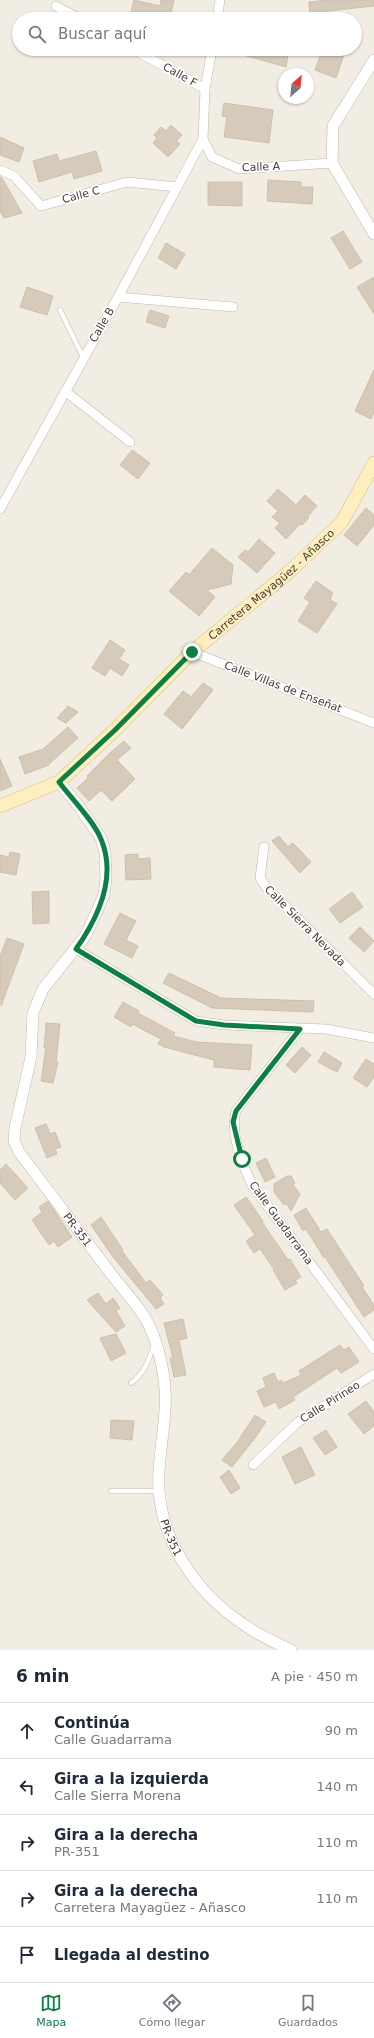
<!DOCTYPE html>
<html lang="es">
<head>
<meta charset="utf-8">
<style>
  body { margin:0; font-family:"DejaVu Sans",sans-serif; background:#f6f6f7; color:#1f2937 }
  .compass { position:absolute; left:278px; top:68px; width:36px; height:36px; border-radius:50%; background:#fff; box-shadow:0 1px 3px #0004; rotate:27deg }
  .stop { position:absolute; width:12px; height:12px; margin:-9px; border:3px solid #0b8043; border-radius:50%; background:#fff }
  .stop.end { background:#0b8043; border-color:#fff; box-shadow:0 1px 4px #0008 }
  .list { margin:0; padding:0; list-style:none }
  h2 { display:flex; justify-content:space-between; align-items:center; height:52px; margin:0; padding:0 16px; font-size:17px }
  h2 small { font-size:13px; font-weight:400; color:#747a83 }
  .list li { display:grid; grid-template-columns:26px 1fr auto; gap:12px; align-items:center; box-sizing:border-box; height:56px; padding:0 16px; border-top:1px solid #e0e1e3 }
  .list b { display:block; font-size:15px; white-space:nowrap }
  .list p { margin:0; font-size:13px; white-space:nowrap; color:#747a83 }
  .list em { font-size:13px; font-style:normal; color:#747a83 }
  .icon { flex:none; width:22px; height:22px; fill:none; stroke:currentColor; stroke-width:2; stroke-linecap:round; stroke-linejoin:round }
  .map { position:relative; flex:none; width:374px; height:1650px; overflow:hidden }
  .search { position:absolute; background:#fff; box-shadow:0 1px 3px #0004; left:12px; right:12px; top:12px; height:44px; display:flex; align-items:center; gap:10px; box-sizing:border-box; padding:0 14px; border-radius:22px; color:#747a83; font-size:15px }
  .sheet { height:332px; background:#fff }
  nav { display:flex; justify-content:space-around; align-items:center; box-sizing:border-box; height:56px; border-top:1px solid #e0e1e3; background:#fff; font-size:11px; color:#747a83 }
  nav a { display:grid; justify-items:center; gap:2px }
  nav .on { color:#0b8043 }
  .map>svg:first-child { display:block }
</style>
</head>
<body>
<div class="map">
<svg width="374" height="1650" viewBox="0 0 374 1650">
  <rect width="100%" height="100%" fill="#f1ede2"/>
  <g fill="#d6cbbb" stroke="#cec0ab">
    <path d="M134,0L160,6L161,0H174L170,19H142L130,16Z"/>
    <path d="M327,0H374V6L310,13L309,2Z"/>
    <path d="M229,49H289L286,67L229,51Z"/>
    <path d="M323,49H346L336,78L315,70Z"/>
    <path d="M224,103L273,110L269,143L224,137L227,117L222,116Z"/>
    <path d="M171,125L182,135L176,141L180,144L168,157L153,143L157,138L154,135L161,127L166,131Z"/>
    <path d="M0,137L24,148L19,162L0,155Z"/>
    <path d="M96,151L102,171L74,179L72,172L39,182L33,161L57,154L59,161Z"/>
    <path d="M0,177L2,178L22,213L4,218L0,211Z"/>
    <path d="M268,180L301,182V187H313L312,204L267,201Z"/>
    <path d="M208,182H242V206L208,205Z"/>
    <path d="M343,231L362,262L350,269L331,238Z"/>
    <path d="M166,243L185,254L176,269L158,258Z"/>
    <path d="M374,277V314L357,287Z"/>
    <path d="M27,287L53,296L47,315L20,307Z"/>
    <path d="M150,310L169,316L165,328L146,322Z"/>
    <path d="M374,370V412L371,419L355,411Z"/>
    <path d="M132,450L150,463L138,479L120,465Z"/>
    <path d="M278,489L296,505L305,495L317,506L307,517L309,518L302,525L300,524L286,539L275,528L280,523L272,517L278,511L267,501Z"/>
    <path d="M366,508L374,515V525L357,546L344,535Z"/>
    <path d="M259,539L275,553L257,573L238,557L245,550L248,552Z"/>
    <path d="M212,548L233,565L231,584L207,590L215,597L199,616L169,591L186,572L189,575Z"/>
    <path d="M316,581L333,593L330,599L337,604L317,633L298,621L310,602L304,598Z"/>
    <path d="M110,640L125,650L119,659L129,665L122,676L110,668L105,676L92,668Z"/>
    <path d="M203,683L213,690L182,729L164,714L183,691L191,697Z"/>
    <path d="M68,706L78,712L66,723L57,718Z"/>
    <path d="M68,727L78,738L49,764V765L25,774L19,757L43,749Z"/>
    <path d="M124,741L131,748L117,760L135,779L112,801L101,790L89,801L77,788L88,778L87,776L110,753Z"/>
    <path d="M0,759L12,786L0,791Z"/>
    <path d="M279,836L288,847L293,843L311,862L300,873L272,841Z"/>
    <path d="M10,852L20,854L16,875L0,872V855L9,857Z"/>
    <path d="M138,854V859L150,858L151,879L126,880L125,855Z"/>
    <path d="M49,891V923L33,924L32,892Z"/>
    <path d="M352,892L363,907L340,923L329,909Z"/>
    <path d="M120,913L136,921L126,940L138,946L132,958L104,944Z"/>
    <path d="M360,927L374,941L364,952L349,938Z"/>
    <path d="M7,938L24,944L1,1006L0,956Z"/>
    <path d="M169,973L221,998L314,1001L313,1012L212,1008L163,983Z"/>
    <path d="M123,1002L139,1011L138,1013L175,1033L173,1036L197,1042L252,1045L250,1070L214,1067V1060L164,1047L158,1044L161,1039L132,1024L131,1027L114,1017Z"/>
    <path d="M46,1023L60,1024L56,1062H58L53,1083L41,1081L46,1048H44Z"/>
    <path d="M302,1047L311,1055L295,1073L286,1065Z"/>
    <path d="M324,1052L342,1063L337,1072L318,1062Z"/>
    <path d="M366,1059L374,1064V1077L367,1087L353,1078Z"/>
    <path d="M46,1124L50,1134L55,1132L61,1147L55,1149L57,1154L47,1158L35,1128Z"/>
    <path d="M266,1158L275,1177L265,1182L256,1163Z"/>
    <path d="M6,1164L28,1188L15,1200L0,1183V1170Z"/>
    <path d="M287,1176H291L295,1183L293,1185L300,1194L291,1211L287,1204L284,1205L274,1192V1184Z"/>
    <path d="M246,1197L263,1221L262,1222L288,1260L290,1259L301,1277L295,1280L297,1283L285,1290L273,1270L274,1269L260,1249L254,1253L246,1241L255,1235L234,1205Z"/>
    <path d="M48,1201L72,1237L58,1247L54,1241L49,1245L32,1220L42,1212L39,1207Z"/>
    <path d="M306,1208L321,1232L327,1229L364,1286L362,1287L374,1305V1310L364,1317L325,1257L324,1258L306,1229L303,1231L294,1215Z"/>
    <path d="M101,1217L123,1250L122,1251L146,1283L150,1280L163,1295L160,1298L164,1304L156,1309L113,1257L91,1225Z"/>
    <path d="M98,1293L106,1304L113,1298L120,1308L116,1311L125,1326L116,1332L87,1300Z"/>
    <path d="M183,1319L187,1338L179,1340L186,1375L174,1377L170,1358H173L164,1323Z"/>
    <path d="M116,1334L126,1353L111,1361L100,1338Z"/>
    <path d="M340,1345L344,1350L349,1347L359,1362L341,1373L337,1368L293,1397L295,1400L279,1409L276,1402L264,1407L257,1391L266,1387L263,1378L274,1373L278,1382L282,1380L283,1383L301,1375L299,1371Z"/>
    <path d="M366,1401L374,1412V1426L364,1434L348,1414Z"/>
    <path d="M255,1415L266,1422L255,1438L232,1467L222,1460L238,1441Z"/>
    <path d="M111,1420L134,1421L132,1440L110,1438Z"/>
    <path d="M326,1430L337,1447L325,1455L313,1438Z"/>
    <path d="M301,1447L315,1475L295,1484L282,1457Z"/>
    <path d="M229,1470L240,1488L231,1494L220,1477Z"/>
  </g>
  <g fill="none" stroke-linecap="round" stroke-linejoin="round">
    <defs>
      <g id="service">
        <path d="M60,310L83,357"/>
        <path d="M131,1383C144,1374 149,1360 154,1345"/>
        <path d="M111,1491H159"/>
      </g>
      <g id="minor">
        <path d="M56,6L80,19"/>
        <path d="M217,19L220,0"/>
        <path d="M133,49L205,89"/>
        <path d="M203,139L212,157L239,169L332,163"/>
        <path d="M0,170L14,176L41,206L127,182L177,187"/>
        <path d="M118,297L233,307"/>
        <path d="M65,391L130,442"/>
        <path d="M0,509L118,297L203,139L205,89L212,49"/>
        <path d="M192,652L374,723"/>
        <path d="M264,847L260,878L266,887L374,994"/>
        <path d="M76,949L196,1021L224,1025L326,1029L374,1038"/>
        <path d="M300,1029L236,1111C230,1135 242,1163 252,1185L374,1349"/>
        <path d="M253,1465L298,1422L374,1374"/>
      </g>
      <g id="tertiary">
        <path d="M374,60L333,126L332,163L374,234"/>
        <path id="s1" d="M59,782L80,808L101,838L105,852L106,879L104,895L86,935L43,989L33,1013L31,1057L15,1128L14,1141L19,1152C50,1193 81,1234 112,1275C125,1292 144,1311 152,1332C161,1354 167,1385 165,1409C164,1430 160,1451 159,1472C155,1535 195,1593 246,1626C260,1636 276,1643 291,1650"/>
      </g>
      <g id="secondary">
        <path id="s2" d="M0,806L59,782L115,730L192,652L289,572L342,522L374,463"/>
      </g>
    </defs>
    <use href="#service" stroke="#c0b7a8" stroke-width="5.5"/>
    <use href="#minor" stroke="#c0b7a8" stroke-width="10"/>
    <use href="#tertiary" stroke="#c0b7a8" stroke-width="12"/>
    <use href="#secondary" stroke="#d2c091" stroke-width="14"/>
    <use href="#service" stroke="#fff" stroke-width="4.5"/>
    <use href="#minor" stroke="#fff" stroke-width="9"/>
    <use href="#tertiary" stroke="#fff" stroke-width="11"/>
    <use href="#secondary" stroke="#ffefbf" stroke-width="13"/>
  </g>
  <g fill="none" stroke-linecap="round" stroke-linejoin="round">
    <path stroke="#0b8043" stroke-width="5" d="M192,652L115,730L59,782C71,798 94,821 101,839C117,877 98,918 76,949L196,1021L224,1025L300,1029L236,1111L233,1122L242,1159"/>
  </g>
  <g text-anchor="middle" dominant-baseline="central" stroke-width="3.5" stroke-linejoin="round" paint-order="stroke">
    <g font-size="11" fill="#433c33" stroke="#fff">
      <text transform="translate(180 75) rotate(29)">Calle F</text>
      <text transform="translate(261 167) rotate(-2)">Calle A</text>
      <text transform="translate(81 195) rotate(-15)">Calle C</text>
      <text transform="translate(102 325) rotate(-60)">Calle B</text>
      <text stroke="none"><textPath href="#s2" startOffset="354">Carretera Mayagüez - Añasco</textPath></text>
      <text transform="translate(283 687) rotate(21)">Calle Villas de Enseñat</text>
      <text transform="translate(305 926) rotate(45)">Calle Sierra Nevada</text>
      <text transform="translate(281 1223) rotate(54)">Calle Guadarrama</text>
      <text stroke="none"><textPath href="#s1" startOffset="506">PR-351</textPath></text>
      <text transform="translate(330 1402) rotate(-32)">Calle Pirineo</text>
      <text stroke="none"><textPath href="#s1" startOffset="842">PR-351</textPath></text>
    </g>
  </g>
</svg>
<svg class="compass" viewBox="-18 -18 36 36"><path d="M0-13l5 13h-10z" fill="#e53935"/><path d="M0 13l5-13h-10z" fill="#747a83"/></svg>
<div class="stop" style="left:242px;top:1159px"></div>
<div class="stop end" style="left:192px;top:652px"></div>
<div class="search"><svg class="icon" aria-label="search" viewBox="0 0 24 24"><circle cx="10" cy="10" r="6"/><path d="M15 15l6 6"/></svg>Buscar aquí</div>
</div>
<section class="sheet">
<h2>6 min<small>A pie · 450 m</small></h2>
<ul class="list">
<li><svg class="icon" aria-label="ahead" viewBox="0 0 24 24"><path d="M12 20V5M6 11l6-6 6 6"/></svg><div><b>Continúa</b><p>Calle Guadarrama</p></div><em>90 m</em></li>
<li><svg class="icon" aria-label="left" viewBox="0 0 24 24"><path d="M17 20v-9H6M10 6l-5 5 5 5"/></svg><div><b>Gira a la izquierda</b><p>Calle Sierra Morena</p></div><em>140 m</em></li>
<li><svg class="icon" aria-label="right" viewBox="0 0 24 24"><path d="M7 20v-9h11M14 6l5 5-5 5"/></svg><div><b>Gira a la derecha</b><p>PR-351</p></div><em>110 m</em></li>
<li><svg class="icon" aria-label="right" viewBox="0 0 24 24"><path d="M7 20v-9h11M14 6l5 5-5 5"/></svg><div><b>Gira a la derecha</b><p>Carretera Mayagüez - Añasco</p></div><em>110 m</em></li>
<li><svg class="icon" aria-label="arrive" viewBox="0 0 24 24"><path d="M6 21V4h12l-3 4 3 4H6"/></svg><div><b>Llegada al destino</b></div></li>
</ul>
</section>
<nav>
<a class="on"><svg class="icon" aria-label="map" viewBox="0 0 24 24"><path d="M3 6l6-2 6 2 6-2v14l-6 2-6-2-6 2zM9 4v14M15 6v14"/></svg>Mapa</a>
<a><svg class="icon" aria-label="directions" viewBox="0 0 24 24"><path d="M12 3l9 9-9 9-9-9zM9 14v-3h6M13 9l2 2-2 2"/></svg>Cómo llegar</a>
<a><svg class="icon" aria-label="saved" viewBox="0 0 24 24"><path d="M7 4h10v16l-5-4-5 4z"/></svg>Guardados</a>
</nav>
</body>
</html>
